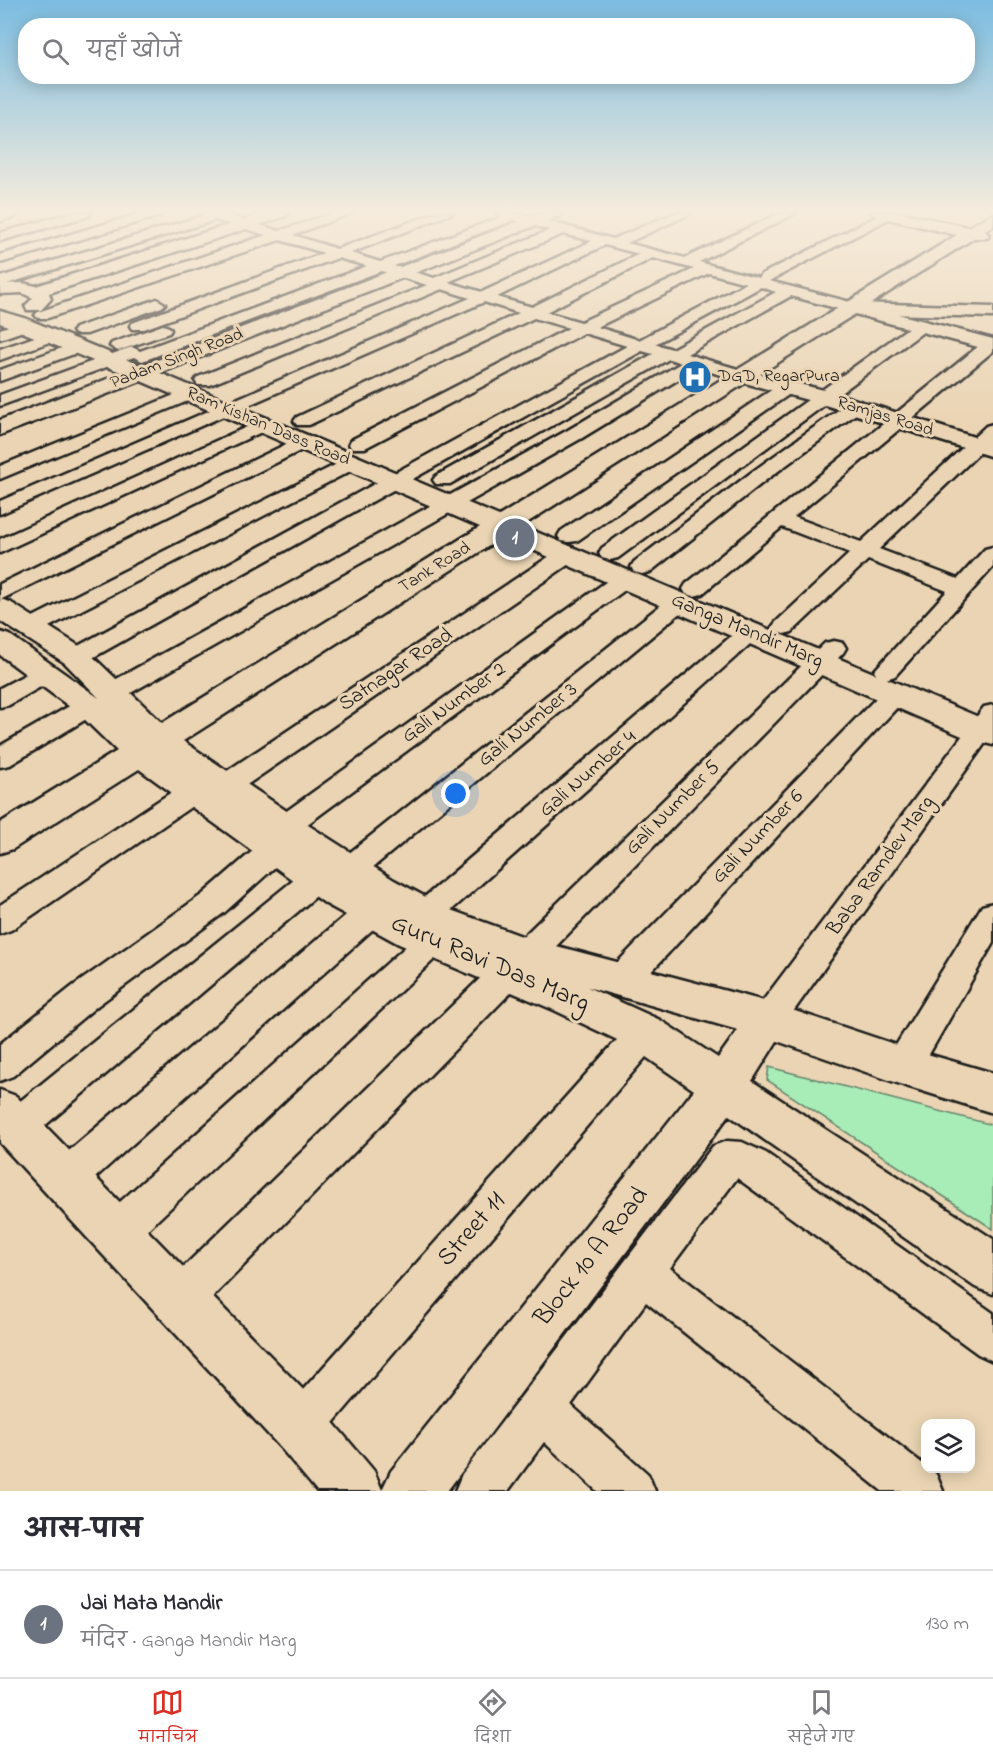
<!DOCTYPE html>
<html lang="hi">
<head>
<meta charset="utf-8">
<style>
  body { margin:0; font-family:"Indie Flower","Playpen Sans Deva",sans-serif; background:#f2f2f3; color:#2b2b33 }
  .controls { position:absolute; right:18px; bottom:18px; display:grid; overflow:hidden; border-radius:12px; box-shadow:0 3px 15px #0003 }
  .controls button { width:54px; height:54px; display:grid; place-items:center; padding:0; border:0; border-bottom:2px solid #e1e1e2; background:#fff; color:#2b2b33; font:30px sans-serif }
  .you { position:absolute; left:456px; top:794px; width:21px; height:21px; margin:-15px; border:4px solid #fff; border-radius:50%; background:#1a73e8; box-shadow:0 0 0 9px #1a73e833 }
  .badge { display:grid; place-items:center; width:39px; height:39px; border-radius:50%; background:#d93025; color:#fff; font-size:20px; font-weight:700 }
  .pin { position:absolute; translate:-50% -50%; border:3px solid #fff; box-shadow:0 2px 6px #0006 }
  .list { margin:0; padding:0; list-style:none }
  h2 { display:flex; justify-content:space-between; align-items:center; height:78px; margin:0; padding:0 24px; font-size:26px }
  h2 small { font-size:20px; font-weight:400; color:#7c7c81 }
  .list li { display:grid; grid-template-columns:39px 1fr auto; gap:18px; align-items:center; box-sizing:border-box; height:108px; padding:0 24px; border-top:2px solid #e1e1e2 }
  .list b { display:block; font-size:22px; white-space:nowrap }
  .list p { margin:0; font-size:20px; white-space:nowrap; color:#7c7c81 }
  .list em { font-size:20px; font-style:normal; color:#7c7c81 }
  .icon { flex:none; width:33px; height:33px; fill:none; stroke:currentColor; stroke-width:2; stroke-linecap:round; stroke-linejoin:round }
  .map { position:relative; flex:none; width:993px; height:1491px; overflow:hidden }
  .search { position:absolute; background:#fff; box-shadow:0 3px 15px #0003; left:18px; right:18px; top:18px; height:66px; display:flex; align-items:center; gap:15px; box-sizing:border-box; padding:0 21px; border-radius:24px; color:#7c7c81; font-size:22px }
  .sheet { height:186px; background:#fff }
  nav { display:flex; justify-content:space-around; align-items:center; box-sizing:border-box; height:84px; border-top:2px solid #e1e1e2; background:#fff; font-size:16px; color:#7c7c81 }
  nav a { display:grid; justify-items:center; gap:3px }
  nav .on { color:#d93025 }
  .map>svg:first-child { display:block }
</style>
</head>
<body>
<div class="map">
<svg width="993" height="1491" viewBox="0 0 993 1491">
  <rect width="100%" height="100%" fill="#ead4b3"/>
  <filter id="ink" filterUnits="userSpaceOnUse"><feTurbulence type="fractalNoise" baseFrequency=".0167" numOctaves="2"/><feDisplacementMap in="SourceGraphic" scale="12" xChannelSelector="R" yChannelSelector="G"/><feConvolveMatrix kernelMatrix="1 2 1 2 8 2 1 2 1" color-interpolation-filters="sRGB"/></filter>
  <g filter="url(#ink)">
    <path fill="#a8edb8" stroke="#62846a" stroke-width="1.5" d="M769,1067L993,1125V1229L767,1080Z"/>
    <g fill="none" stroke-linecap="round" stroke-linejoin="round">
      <defs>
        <g id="minor">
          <path d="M70,213H91L89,216L0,241V233Z"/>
          <path d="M142,213H162L160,216L0,263V255Z"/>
          <path d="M200,213H229L228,215L279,231L333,213H352L293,235L337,249L435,213H453L351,253L380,262L501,217L496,213H518L613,239L675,213H692L627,243L685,258L780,213H796L699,262L759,278L762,274L884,213H900L769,281L854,303L993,307V317L854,313L791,296L687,354L748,372L750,376L748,380L742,381L697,368L582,438L120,699L111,701L102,699L98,693L102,687L568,430L681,363L669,359L450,484H436L433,480L436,476L653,354L642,351L85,662L76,664L67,662L64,657L67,652L627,346L584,333L365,448H351L349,444L351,440L569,328L534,318L309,425H297L294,421L297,417L519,313L484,302L0,514V501L470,298L442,289L210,385H198L195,381L198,377L427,285L381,271L148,359L142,361L134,357L0,406V395L126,349L132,347L140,351L367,266L338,258L144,329H132L130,326L132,323L324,253L280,240L48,318H38L35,315L38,312L266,235L215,220L0,286V277L202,216ZM514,220L550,230L434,278L394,266ZM563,234L592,241L482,292L448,282ZM605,245L639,254L532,307L497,297ZM653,258L694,269L581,322L546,312ZM709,273L746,283L639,340L597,327ZM761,287L776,292L672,349L655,344Z"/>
          <path d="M157,299L165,304L162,307L87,334H75L73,331L75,328Z"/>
          <path d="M26,320L32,322L34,325L32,328L0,339V329Z"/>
          <path d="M921,321L927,323L929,326L927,329L618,558L610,560L602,558L599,553L602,548L915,323Z"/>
          <path d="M163,325L169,327L171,330L169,333L118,351L110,346L112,343Z"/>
          <path d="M52,331L58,333L60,336L58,339L0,360V349Z"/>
          <path d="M993,340V351L794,517L861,542L986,426L993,424V440L879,549L958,579L985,549L993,547V567L895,676L886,679L877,676L874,671L947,591L868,560L792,632L784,634L776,632L772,627L776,622L850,553L782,527L702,594L694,596L686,594L683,589L686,584L985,341Z"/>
          <path d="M79,342L87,347L85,350L0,381V370Z"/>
          <path d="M788,382L794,383L797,387L794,391L577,541L569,542L561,541L558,536L561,531L782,383Z"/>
          <path d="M189,389L195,390L198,394L195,398L0,479V466Z"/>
          <path d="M854,402L860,403L863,407L860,411L766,480L650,572L642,574L634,572L631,567L634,562L752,472L848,403Z"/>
          <path d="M262,420L268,421L271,425L268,429L0,553V539Z"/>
          <path d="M303,436L310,438L312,442L310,446L0,600V584Z"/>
          <path d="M351,457L358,459L361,463L358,467L39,632L31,634L23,632L19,627L23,622Z"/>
          <path d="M567,548L575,550L578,555L575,560L235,793L225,796L215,793L211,786L215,779L559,550Z"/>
          <path d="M625,572L633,574L636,579L633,584L294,834L284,838L274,834L269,827L274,820L617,574Z"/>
          <path d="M679,595L687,597L691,602L687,607L360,878L349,881L338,878L334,870L338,862L671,597Z"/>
          <path d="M750,625L758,627L762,632L758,637L436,924L425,927L414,924L409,915L414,906L742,627Z"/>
          <path d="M834,641L843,643L846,648L843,653L195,1315L180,1321L165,1315L159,1300L165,1285L825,643Z"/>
          <path d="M47,665L56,668L60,673L56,678L9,705L0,707V688L38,668Z"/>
          <path d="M895,686L904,688L908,694L904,700L634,990L622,994L610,990L605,980L610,970L886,688Z"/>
          <path d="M89,698L98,700L102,706L98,712L10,765L0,767V746L80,700Z"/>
          <path d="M993,705V732L780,1030L768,1035L756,1030L751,1020L756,1010L984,707Z"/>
          <path d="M194,781L204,784L208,791L204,798L11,930L0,934V905L184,784Z"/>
          <path d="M274,839L285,842L289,850L285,858L225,912L97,1006L13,1076L0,1081V1044L73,986L203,894L263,842Z"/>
          <path d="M316,867L327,871L331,879L327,887L29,1139L16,1144L3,1139C0,1131 0,1123 3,1115L305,871Z"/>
          <path d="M370,901L381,904L386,913L381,922L78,1193L64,1199L50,1193L45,1180L50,1167L359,904Z"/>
          <path d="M993,903V943L916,1077L903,1082L890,1077L885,1066L890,1055L982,906Z"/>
          <path d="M431,930L442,934L447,943L442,952L130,1246L116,1252L102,1246L96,1232L102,1218L420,934Z"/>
          <path d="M645,1018L657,1022L662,1033L657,1044L316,1443L300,1450L284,1443L277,1427L284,1411L633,1022Z"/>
          <path d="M727,1141L742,1142L766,1153L993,1313V1361L978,1354L737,1178L670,1268L936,1474L943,1491H882L646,1302L571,1405L648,1474L655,1491H597L544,1442L508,1491H455L462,1474L713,1146Z"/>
        </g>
        <g id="tertiary">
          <path d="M0,213H19L16,216L0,221Z"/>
          <path d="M265,213H289L286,216L49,293L51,299L41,310H27L25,306L33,298L22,293L0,294V284L22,283L36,286Z"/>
          <path d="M541,213H563L560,216L160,373L499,516L957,235L875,216L872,213H902L968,227L993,214V226L985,231L989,235L987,238H974L867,306L993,339V351L855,314L760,374L831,392L993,443V457L815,402L745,383L522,526L993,723V745L969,739L503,537L183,741L297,818L394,880L448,909L530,939L768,1002L903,1047L993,1073V1113L903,1085L777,1041L752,1081L993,1239V1294L975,1287L729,1115L447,1491H317L280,1447L0,1143V1090L16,1096L320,1407L374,1471L382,1490L391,1471L694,1090L630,1046L554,1010L399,944L326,904L139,769L13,849L0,853V823L117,751L78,713L0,655V632L10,635L99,698L65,663L0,621V599L10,602L87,651L162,723L480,527L141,381L0,435V420L123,373L0,323V311L27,319L142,366ZM587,987L738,1030L718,1058L660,1020Z"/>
        </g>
      </defs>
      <use href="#minor" stroke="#1c1c1c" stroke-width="5"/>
      <use href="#tertiary" stroke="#1c1c1c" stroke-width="5"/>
      <use href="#minor" fill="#ead4b3" fill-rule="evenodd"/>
      <use href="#tertiary" fill="#ead4b3" fill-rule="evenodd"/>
    </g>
  </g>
  <linearGradient id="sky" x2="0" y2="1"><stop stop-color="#7bbce0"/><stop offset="0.5" stop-color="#f6ecdd"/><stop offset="1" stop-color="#f6ecdd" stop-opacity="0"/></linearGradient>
  <rect width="993" height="422" fill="url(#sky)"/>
  <defs>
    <symbol id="hospital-disc" viewBox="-11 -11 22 22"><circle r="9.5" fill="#1f6fb2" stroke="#ead4b3"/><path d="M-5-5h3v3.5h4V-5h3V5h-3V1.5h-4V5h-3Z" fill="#fff"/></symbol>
  </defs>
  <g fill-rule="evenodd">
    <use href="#hospital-disc" x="676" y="358" width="38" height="38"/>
  </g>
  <g text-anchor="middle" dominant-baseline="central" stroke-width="6" stroke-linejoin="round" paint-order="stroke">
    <g font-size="18" fill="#1c1c1c" stroke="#ead4b3">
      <text transform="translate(177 359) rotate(-21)">Padam Singh Road</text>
      <text transform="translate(885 417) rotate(17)">Ramjas Road</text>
      <text transform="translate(268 427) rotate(23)">Ram Kishan Dass Road</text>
      <text transform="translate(435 568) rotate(-32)">Tank Road</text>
    </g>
    <g font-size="18" fill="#1c1c1c" stroke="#ead4b3" text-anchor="start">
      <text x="718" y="377">DGD, RegarPura</text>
    </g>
    <g font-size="21" fill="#1c1c1c" stroke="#ead4b3">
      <text transform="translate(747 631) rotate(23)">Ganga Mandir Marg</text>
      <text transform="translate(396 670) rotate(-34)">Satnagar Road</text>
      <text transform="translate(454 703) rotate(-36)">Gali Number 2</text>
      <text transform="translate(528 725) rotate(-39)">Gali Number 3</text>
      <text transform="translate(588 774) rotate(-41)">Gali Number 4</text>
      <text transform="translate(673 808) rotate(-45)">Gali Number 5</text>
      <text transform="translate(758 837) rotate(-46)">Gali Number 6</text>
      <text transform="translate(881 866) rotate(-54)">Baba Ramdev Marg</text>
    </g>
    <g font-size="26" fill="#1c1c1c" stroke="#ead4b3">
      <text transform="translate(490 964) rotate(23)">Guru Ravi Das Marg</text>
      <text transform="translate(472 1230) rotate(-49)">Street 11</text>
      <text transform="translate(592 1257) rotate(-52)">Block 10 A Road</text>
    </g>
  </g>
</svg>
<div class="controls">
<button><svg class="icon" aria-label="layers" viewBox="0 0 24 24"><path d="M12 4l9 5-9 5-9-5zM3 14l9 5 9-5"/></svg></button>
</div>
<div class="you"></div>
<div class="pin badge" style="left:515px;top:538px;background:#6b7280">1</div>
<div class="search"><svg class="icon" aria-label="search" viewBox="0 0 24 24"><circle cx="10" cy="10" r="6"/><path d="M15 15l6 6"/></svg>यहाँ खोजें</div>
</div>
<section class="sheet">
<h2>आस-पास<small></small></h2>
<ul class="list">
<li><span class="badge" style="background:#6b7280">1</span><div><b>Jai Mata Mandir</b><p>मंदिर · Ganga Mandir Marg</p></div><em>130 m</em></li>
</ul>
</section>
<nav>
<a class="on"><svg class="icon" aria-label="map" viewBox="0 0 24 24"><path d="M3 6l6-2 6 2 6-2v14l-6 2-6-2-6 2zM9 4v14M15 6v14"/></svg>मानचित्र</a>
<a><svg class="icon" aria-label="directions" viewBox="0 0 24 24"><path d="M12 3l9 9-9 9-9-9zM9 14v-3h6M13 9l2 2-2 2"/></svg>दिशा</a>
<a><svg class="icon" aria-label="saved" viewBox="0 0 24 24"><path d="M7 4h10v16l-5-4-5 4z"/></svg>सहेजे गए</a>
</nav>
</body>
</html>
